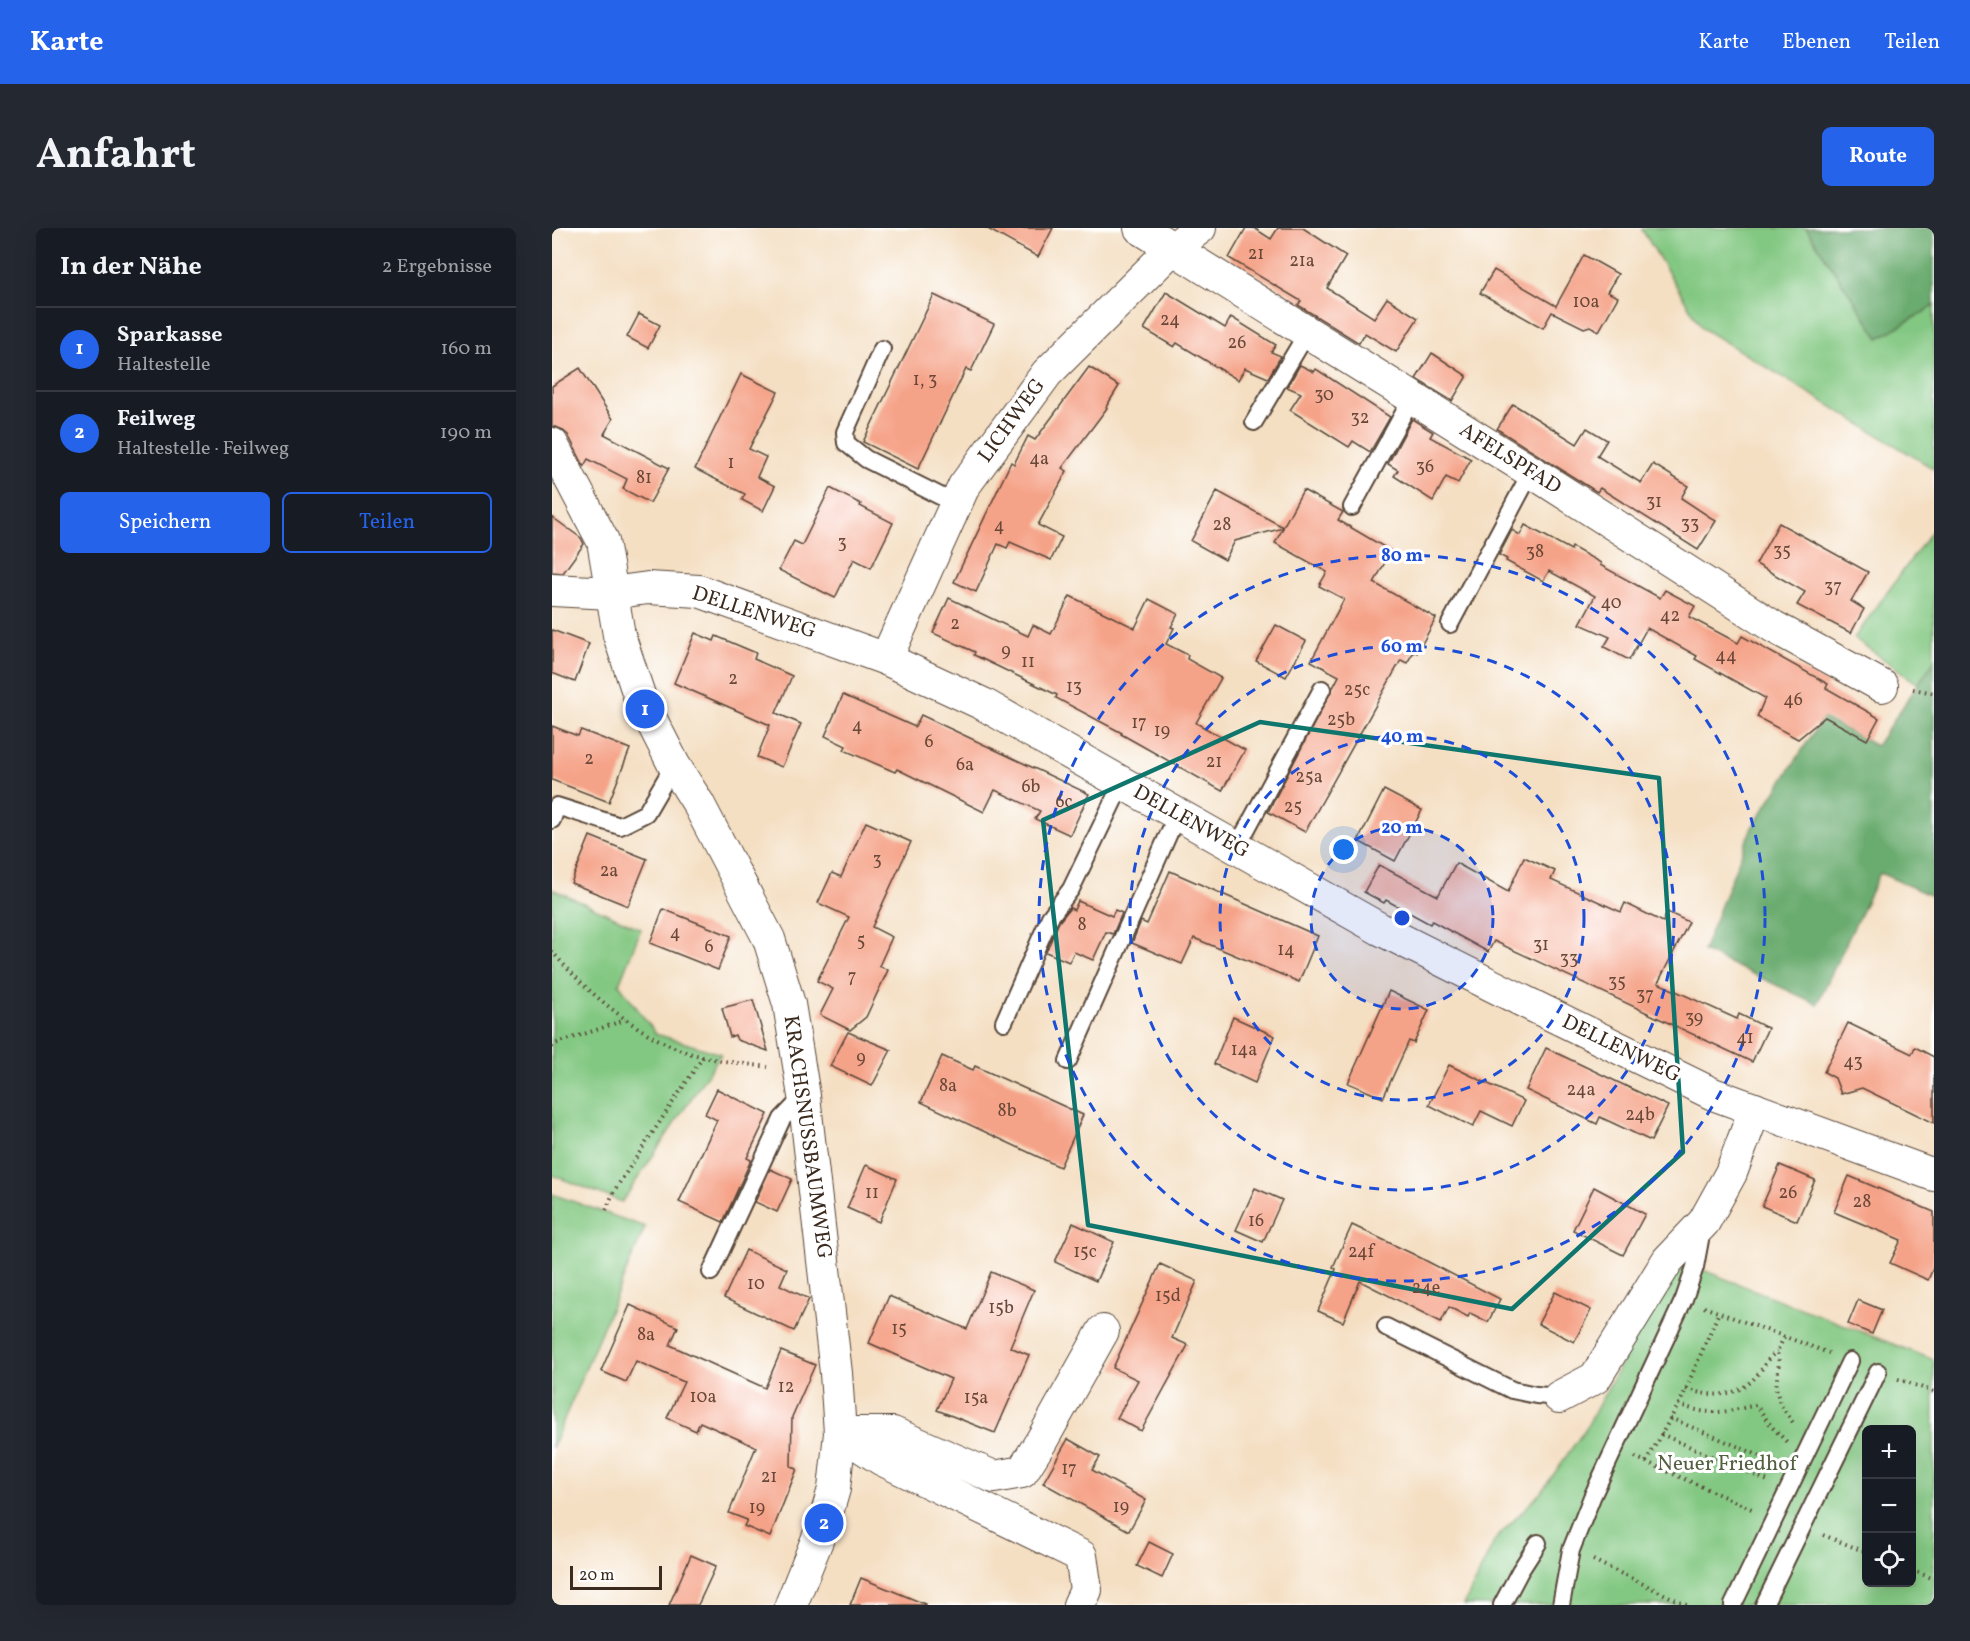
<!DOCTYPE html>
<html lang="de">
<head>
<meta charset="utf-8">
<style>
  body { margin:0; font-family:Vollkorn,serif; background:#242831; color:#f1f3f6 }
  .controls { position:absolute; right:18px; bottom:18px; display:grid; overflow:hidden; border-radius:9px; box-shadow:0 6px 24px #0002 }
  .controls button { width:54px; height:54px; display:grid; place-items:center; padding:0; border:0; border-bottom:2px solid #363941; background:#171b24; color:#f1f3f6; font:30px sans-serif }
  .scale { position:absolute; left:18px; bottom:15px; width:92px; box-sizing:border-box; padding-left:6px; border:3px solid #3b2a1e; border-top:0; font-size:16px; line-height:21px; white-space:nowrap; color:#3b2a1e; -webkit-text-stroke:4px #fff; paint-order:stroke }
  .you { position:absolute; left:792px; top:622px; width:21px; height:21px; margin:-15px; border:4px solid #fff; border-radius:50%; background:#1a73e8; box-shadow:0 0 0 9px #1a73e833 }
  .badge { display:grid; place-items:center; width:39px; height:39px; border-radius:50%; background:#2563eb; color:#fff; font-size:20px; font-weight:700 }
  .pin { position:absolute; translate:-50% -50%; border:3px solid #fff; box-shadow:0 2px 6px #0006 }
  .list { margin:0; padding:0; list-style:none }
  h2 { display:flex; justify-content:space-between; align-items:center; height:78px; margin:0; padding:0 24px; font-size:26px }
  h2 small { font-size:20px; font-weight:400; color:#9ea1a6 }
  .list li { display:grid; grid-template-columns:39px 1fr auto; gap:18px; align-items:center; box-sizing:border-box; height:84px; padding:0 24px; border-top:2px solid #363941 }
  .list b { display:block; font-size:22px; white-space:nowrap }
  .list p { margin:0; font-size:20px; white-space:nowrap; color:#9ea1a6 }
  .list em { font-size:20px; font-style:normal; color:#9ea1a6 }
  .actions { display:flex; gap:12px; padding:18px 24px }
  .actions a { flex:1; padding:14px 0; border:2px solid #2563eb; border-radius:9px; text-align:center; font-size:21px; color:#2563eb }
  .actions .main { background:#2563eb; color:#fff }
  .icon { flex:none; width:33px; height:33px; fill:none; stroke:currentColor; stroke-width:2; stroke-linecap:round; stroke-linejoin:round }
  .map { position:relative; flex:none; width:1382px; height:1377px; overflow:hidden; border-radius:9px }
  header { display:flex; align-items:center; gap:36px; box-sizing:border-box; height:84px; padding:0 30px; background:#2563eb; color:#fff }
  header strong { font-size:28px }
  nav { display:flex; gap:33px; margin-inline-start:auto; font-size:21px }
  .intro { display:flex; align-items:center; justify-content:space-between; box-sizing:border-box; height:144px; padding:0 36px }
  h1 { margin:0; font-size:42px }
  .button { padding:15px 27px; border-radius:9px; background:#2563eb; color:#fff; font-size:21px; font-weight:700 }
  main { display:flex; gap:36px; padding:0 36px }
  aside { flex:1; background:#171b24; border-radius:9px; box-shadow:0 6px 24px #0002 }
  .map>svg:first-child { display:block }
</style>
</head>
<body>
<header>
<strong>Karte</strong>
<nav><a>Karte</a><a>Ebenen</a><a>Teilen</a></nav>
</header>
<div class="intro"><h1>Anfahrt</h1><a class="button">Route</a></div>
<main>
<aside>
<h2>In der Nähe<small>2 Ergebnisse</small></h2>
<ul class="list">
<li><span class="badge">1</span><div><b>Sparkasse</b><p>Haltestelle</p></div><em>160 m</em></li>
<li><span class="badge">2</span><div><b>Feilweg</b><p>Haltestelle · Feilweg</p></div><em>190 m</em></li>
</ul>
<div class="actions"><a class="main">Speichern</a><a>Teilen</a></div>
</aside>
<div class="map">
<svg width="1382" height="1377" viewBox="0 0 1382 1377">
  <rect width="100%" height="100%" fill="#fff"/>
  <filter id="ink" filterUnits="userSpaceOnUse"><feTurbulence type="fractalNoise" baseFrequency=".0167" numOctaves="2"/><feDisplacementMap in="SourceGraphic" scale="12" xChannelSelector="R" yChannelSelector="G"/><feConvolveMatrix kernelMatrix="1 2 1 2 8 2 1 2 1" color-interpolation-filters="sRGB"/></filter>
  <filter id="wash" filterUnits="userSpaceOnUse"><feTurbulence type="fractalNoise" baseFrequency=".008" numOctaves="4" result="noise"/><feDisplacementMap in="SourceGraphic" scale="24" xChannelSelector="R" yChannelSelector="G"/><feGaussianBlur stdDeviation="1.35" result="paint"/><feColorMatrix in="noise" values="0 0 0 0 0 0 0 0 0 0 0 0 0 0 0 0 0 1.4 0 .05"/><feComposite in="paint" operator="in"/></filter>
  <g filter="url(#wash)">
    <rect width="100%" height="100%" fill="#f4dfc3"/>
    <g fill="#83c882" stroke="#5f7950" stroke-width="1.5" fill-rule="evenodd">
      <path d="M1089,0H1254L1327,110L1382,78V241L1150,100Z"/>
      <path d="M1382,300V433L1366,456L1302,410Z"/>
      <path d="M0,661L89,701L67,756L104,806L169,826L70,974L0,947Z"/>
      <path d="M0,966L93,999L0,1220Z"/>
      <path d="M1125,1032L1382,1132V1377H912L943,1312L990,1263L1034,1200ZM1314,1202H1360V1354H1314Z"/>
    </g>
    <g fill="#6aac70" stroke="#526b47" stroke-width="1.5">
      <path d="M1254,0H1382V78L1327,110Z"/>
      <path d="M1382,433V669L1328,645L1265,776L1151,723L1199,601L1271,490L1324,518Z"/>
    </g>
    <g id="blocks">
      <g fill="#f5a388">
        <path d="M434,0H501L486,29Z"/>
        <path d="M694,0H702L719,11L726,0H751L794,28L775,60L822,90L835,70L866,90L844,124L813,105L807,115L746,77L749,73L677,30Z"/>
        <path d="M1032,27L1066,46L1055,64L1066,69L1047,103L1038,98L1032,100L1000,84L991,100L928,65L942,42L1004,78Z"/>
        <path d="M614,64L673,100L679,89L724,117L719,124L729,128L716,150L693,140L686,152L625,115L622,119L592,101Z"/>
        <path d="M382,67L442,96L419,143L414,141L366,241L311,214Z"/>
        <path d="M87,86L108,97L96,120L75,109Z"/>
        <path d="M880,125L915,148L900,173L864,151Z"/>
        <path d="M748,137L762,144L764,141L838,189L818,224L801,213L797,219L738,182L749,165L735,159Z"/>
        <path d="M537,139L567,158L554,179L555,180L510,240L515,243L486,297L510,309L499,332L458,314L455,320L446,316L424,364L402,354L459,234L462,236L476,208L483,212Z"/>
        <path d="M28,140L61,191L52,206L117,240L98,275L71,261L75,251L36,231L32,238L16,207L9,201L0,198V158Z"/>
        <path d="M189,146L226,164L197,221L214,229L205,249L223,258L211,283L190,272L193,266L143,241Z"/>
        <path d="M961,176L1025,216L1035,200L1055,212L1045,228L1089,255L1101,236L1136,258L1129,270L1164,293L1146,322L1048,260L1045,264L945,201Z"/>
        <path d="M860,191L881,204L878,209L919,231L906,255L894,249L881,273L842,248L846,242L836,236Z"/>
        <path d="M278,260L309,276L308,278L341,295L319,340L302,331L283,370L227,342L242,313L250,317Z"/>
        <path d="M751,262L791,284L786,292L839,323L822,355L884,390L865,425L862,423L855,435L849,432L753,604L716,584L787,448L759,433L792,371L767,358L775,344L723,315L731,300L683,313L673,332L639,313L665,263L731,299Z"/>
        <path d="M0,289L29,310L32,316L11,345L0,344Z"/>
        <path d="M1227,295L1316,344L1299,373L1312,381L1299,405L1245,377L1253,364L1204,336Z"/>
        <path d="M973,297L1019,322L1020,319L1049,335L1048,337L1108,370L1113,362L1143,378L1137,389L1186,415L1190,408L1276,456L1274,460L1327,490L1315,512L1273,489L1246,511L1205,489L1213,470L1143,431L1145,428L1095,400L1077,432L1052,419L1058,409L1028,396L1043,368L997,343L991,353L954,333L955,331L947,327L960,302L968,307Z"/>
        <path d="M518,368L583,400L597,371L626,386L619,399L622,400L614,416L636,427L635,431L669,450L644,495L693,522L670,563L569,506L570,505L504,470L505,467L422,427L423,424L381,405L397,370L476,408L481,397L499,406Z"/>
        <path d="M724,397L754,413L734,449L704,433Z"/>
        <path d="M0,402L37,416L23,454L0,445Z"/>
        <path d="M143,405L162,413L164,408L204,425L202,431L240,448L224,485L249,496L230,539L205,529L218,497L122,455Z"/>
        <path d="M291,467L363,499L369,487L537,566L518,607L483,591L488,583L443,562L432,584L345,541L343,544L292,522L294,518L273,508Z"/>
        <path d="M0,498L26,508L29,502L78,521L57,574L0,552Z"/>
        <path d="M832,562L870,582L843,633L806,613Z"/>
        <path d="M314,594L359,614L320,699L340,709L327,738L336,742L314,789L298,802L268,787L281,761L265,753L297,689L266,675L280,645L289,649Z"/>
        <path d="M38,608L95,631L76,678L19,655Z"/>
        <path d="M972,629L1003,643L999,652L1069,684L1073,675L1111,694L1115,684L1137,694L1106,755L1185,791L1187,786L1216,800L1200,834L942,713L936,724L880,693L878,696L834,672L832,675L812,664L827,637L886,668L904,635L956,664Z"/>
        <path d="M618,643L766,708L747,754L642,710L630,736L580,715L589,693L595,696Z"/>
        <path d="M526,673L560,688L563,682L570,685L561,706L554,704L541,732L522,724L517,734L494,724L507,694L518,680L522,682Z"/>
        <path d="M111,681L179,708L166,742L98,715Z"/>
        <path d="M837,763L877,782L862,815L857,813L831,870L796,855Z"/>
        <path d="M201,772L216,823L185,812L183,807L178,809L170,780Z"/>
        <path d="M681,789L723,808L703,855L662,836Z"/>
        <path d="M1296,795L1360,826L1363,819L1382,829V895L1310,860L1289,866L1283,850L1272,844Z"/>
        <path d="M296,804L339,822L320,858L278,838Z"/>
        <path d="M994,820L1116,878L1099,913L1048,889L1045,896L974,862Z"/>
        <path d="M390,828L421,842L423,838L531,887L508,939L369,874Z"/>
        <path d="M897,837L972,873L960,898L929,883L921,899L877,877Z"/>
        <path d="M165,861L216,886L195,930L199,932L171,994L127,974L165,892L153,886Z"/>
        <path d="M314,937L345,951L327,994L295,980Z"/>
        <path d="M1228,937L1263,952L1245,993L1210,978Z"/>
        <path d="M218,941L240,951L225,984L203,974Z"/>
        <path d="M1297,948L1382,984V1038L1376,1052L1338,1035L1349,1012L1282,984Z"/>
        <path d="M1042,959L1093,986L1071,1027L1021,1002Z"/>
        <path d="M703,960L730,972L711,1014L684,1002Z"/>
        <path d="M521,995L562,1014L544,1053L503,1034Z"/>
        <path d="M800,997L861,1026L948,1071L936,1094L918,1085L916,1089L897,1079L889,1094L808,1053L791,1094L766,1083L784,1041L781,1039Z"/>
        <path d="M194,1022L235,1041L228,1057L257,1071L242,1103L172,1070Z"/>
        <path d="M608,1036L645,1053L620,1110L636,1117L589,1203L565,1190L586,1152L561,1140Z"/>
        <path d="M439,1044L482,1062L458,1119L477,1127L443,1205L385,1182L399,1151L317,1115L337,1068L415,1101Z"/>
        <path d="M1003,1064L1039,1082L1022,1114L986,1096Z"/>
        <path d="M1306,1072L1330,1082L1320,1106L1296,1096Z"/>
        <path d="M78,1077L126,1099L118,1117L213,1160L229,1123L263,1137L240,1189L239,1238L245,1241L218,1309L192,1298L195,1292L177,1285L204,1219L148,1194L144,1203L115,1190L132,1154L84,1133L74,1154L49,1143Z"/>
        <path d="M516,1211L548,1229L540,1242L594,1272L577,1303L491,1255Z"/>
        <path d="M597,1314L621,1326L610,1350L585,1338Z"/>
        <path d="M139,1327L164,1338L146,1377H117Z"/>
        <path d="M309,1350L373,1376V1377H298Z"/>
      </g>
    </g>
  </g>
  <g filter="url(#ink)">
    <use href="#blocks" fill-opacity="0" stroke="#574537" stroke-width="1.5"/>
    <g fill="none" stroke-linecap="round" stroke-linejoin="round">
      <defs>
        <g id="lane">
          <path d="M330,121L293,204L294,215L314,231L404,276"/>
          <path d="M702,194L755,105"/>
          <path d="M800,279L860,170"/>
          <path d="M898,396L979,244"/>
          <path d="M0,592L5,578L68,598L94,585L122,537"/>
          <path d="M685,619L770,461"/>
          <path d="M452,794L498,689L519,661L570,555"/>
          <path d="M516,833L625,587"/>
          <path d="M159,1044L230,891L252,868"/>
          <path d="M834,1099L960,1162L984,1167L1007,1169"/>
          <path d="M950,1377L968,1343L986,1315"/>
          <path d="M1009,1377L1019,1322L1040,1269L1132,1071L1143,1039L1150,1001"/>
          <path d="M1181,1377L1298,1133"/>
          <path d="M1212,1377L1326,1144"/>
        </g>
        <g id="street">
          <path d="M588,0L991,251L1222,399L1330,458"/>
          <path d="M0,216L51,313L67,407L88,470L122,537L146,575L217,711L237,776L252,868L284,1145L288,1205L282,1261L272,1295L239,1377"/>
          <path d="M0,362L59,365L96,360L147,363L334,431L431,476L828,701L975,775L1161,866L1382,947"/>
          <path d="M334,431L412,258L495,145L620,21L648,0"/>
          <path d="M1007,1169L1043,1150L1116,1032L1152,994L1179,945L1203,881"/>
          <path d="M288,1205H341L442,1249L470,1244L490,1212L551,1103"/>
          <path d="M288,1205L329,1231L529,1328L534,1362L527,1377"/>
        </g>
      </defs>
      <use href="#lane" stroke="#574537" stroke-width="20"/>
      <use href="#street" stroke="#574537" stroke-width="34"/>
      <g stroke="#574537" stroke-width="4" stroke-dasharray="1.5 4.5" stroke-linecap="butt">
        <path d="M1361,461L1382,465"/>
        <path d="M0,723C35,766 97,817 152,829C173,834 195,836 216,839"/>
        <path d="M0,819L3,816L73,792"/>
        <path d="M54,982L62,963L151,829"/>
        <path d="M1152,1079L1277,1125"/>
        <path d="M1232,1109L1225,1124L1227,1134L1224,1160L1228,1176L1242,1196"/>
        <path d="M1346,1151L1382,1164"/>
        <path d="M1134,1161C1162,1170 1187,1170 1207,1145C1214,1136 1214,1131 1225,1124"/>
        <path d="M1126,1176C1158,1189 1173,1184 1204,1177L1220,1199L1235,1214"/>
        <path d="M1118,1190L1225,1235"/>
        <path d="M1109,1206L1216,1253"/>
        <path d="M1083,1229L1202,1282"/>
        <path d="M1094,1234L1130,1170L1167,1084"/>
        <path d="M1271,1307L1314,1324"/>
        <path d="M1041,1332L1135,1377"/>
        <path d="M1360,1342L1382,1351"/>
      </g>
      <use href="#lane" stroke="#fff" stroke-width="16"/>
      <use href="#street" stroke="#fff" stroke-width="32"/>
    </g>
  </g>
  <path fill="none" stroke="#0f766e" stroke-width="4.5" stroke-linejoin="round" d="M708,494L1107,550L1131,924L960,1081L536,997L491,592Z"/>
  <circle cx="850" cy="690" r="91" fill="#1d4ed8" fill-opacity=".12"/>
  <g fill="none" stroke="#1d4ed8" stroke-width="3" stroke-dasharray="10 8">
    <circle cx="850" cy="690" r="91"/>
    <circle cx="850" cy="690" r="182"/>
    <circle cx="850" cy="690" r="272"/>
    <circle cx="850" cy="690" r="363"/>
  </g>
  <g text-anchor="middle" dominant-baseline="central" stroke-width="6" stroke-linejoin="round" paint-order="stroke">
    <g font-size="18" fill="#6a4838">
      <text x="704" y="26">21</text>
      <text x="750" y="33">21a</text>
      <text x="1034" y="74">10a</text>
      <text x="618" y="92">24</text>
      <text x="685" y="115">26</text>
      <text x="373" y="152">1, 3</text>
      <text x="772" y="167">30</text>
      <text x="808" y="190">32</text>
      <text x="487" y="231">4a</text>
      <text x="179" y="235">1</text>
      <text x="873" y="239">36</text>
      <text x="92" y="250">81</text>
      <text x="1102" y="274">31</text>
      <text x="1138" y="296">33</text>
      <text x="670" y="297">28</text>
      <text x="447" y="298">4</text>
      <text x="290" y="315">3</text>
      <text x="1230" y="323">35</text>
      <text x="983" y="324">38</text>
      <text x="1281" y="359">37</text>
      <text x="1059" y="375">40</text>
      <text x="1118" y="388">42</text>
      <text x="403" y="396">2</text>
      <text x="454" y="423">9</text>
      <text x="1174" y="428">44</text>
      <text x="476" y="434">11</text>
      <text x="181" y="451">2</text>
      <text x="522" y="459">13</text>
      <text x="805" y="462">25c</text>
      <text x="1241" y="472">46</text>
      <text x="789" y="492">25b</text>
      <text x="587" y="495">17</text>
      <text x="305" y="498">4</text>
      <text x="610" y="503">19</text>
      <text x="377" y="514">6</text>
      <text x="37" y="531">2</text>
      <text x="662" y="534">21</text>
      <text x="413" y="537">6a</text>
      <text x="757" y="549">25a</text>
      <text x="479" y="559">6b</text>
      <text x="512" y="574">6c</text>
      <text x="741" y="579">25</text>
      <text x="325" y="632">3</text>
      <text x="57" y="643">2a</text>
      <text x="530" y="697">8</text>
      <text x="123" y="705">4</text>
      <text x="309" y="713">5</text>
      <text x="989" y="717">31</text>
      <text x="157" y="719">6</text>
      <text x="734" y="722">14</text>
      <text x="1017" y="731">33</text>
      <text x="300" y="749">7</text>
      <text x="1065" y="754">35</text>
      <text x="1093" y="767">37</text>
      <text x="1142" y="790">39</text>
      <text x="1193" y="810">41</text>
      <text x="692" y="822">14a</text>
      <text x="309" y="830">9</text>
      <text x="1301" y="834">43</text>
      <text x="396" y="858">8a</text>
      <text x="1029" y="862">24a</text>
      <text x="455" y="883">8b</text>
      <text x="1088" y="887">24b</text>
      <text x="320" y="965">11</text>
      <text x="1236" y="965">26</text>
      <text x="1310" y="974">28</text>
      <text x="704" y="993">16</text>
      <text x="533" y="1024">15c</text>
      <text x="809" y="1024">24f</text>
      <text x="204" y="1056">10</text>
      <text x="874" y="1060">24e</text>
      <text x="616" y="1068">15d</text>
      <text x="449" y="1080">15b</text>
      <text x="347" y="1101">15</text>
      <text x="94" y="1107">8a</text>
      <text x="234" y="1159">12</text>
      <text x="151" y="1169">10a</text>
      <text x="424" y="1170">15a</text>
      <text x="517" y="1241">17</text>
      <text x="217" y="1249">21</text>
      <text x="569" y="1279">19</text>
      <text x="205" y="1280">19</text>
    </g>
    <g font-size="21" fill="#3b2a1e" stroke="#fff">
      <text transform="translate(460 193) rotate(-54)">LICHWEG</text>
      <text transform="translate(958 231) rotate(32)">AFELSPFAD</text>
      <text transform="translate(202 385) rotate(18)">DELLENWEG</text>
      <text transform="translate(639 594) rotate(29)">DELLENWEG</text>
      <text transform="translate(1069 821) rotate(26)">DELLENWEG</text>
      <text transform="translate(255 909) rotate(82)">KRACHSNUSSBAUMWEG</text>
    </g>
    <g font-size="21" fill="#546141" stroke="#fff">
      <text x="1175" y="1236">Neuer Friedhof</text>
    </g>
  </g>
  <circle cx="850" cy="690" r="9" fill="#1d4ed8" stroke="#fff" stroke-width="3"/>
  <g font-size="18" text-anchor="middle" font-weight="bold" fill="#1d4ed8" stroke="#fff" stroke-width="6" stroke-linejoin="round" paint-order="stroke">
    <text x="850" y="333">80 m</text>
    <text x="850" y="424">60 m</text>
    <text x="850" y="514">40 m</text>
    <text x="850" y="605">20 m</text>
  </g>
</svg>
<div class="controls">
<button>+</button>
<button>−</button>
<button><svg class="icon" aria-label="locate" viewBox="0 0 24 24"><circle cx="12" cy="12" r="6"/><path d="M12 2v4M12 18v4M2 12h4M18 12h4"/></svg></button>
</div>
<div class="scale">20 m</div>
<div class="you"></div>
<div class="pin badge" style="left:93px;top:481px">1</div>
<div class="pin badge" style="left:272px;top:1295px">2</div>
</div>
</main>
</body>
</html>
